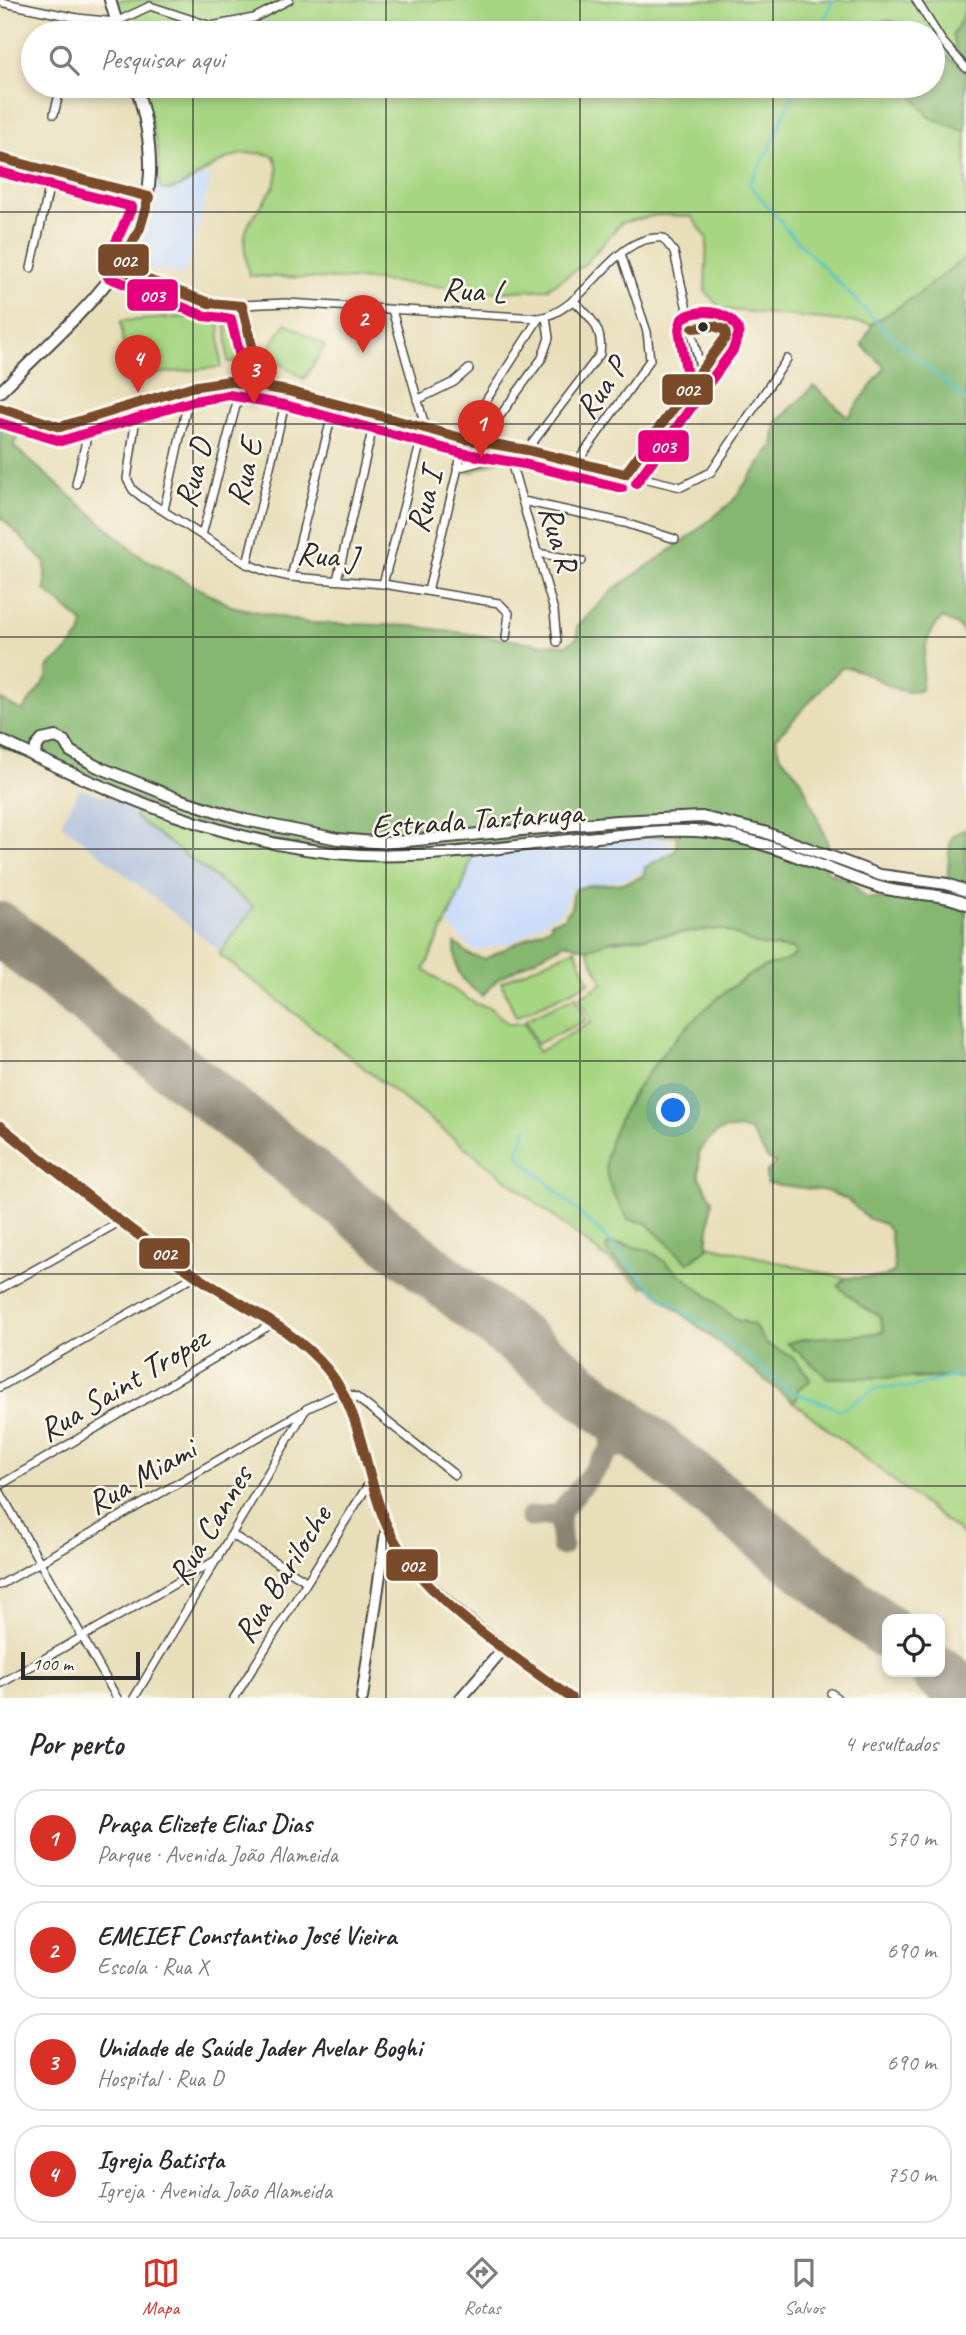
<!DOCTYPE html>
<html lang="pt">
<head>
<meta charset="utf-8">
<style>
  body { margin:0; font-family:Caveat,sans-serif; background:#f2f2f3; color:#2b2b33 }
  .controls { position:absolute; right:21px; bottom:21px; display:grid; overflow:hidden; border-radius:14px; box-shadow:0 4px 10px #0003 }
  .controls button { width:63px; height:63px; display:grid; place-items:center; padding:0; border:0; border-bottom:2px solid #e1e1e2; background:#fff; color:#2b2b33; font:35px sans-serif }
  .scale { position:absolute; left:21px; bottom:18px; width:119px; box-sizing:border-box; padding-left:7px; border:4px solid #2b2b2b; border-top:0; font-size:19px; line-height:24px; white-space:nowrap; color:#2b2b2b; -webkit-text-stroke:5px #fbf7ec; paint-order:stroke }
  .you { position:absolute; left:674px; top:1111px; width:24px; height:24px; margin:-18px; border:5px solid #fff; border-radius:50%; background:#1a73e8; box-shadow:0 0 0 10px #1a73e833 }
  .badge { display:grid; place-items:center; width:46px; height:46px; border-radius:50%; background:#d93025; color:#fff; font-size:23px; font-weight:700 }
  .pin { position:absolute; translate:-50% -58px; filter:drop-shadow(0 2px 4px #0008) }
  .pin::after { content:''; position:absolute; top:37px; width:24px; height:21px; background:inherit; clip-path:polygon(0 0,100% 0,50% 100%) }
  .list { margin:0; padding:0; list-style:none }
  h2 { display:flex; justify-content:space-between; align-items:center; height:91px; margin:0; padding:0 28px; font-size:30px }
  h2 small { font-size:23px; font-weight:400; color:#7c7c81 }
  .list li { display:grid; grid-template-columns:46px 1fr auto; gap:21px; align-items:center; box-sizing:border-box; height:98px; margin:0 14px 14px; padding:0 14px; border:2px solid #e1e1e2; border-radius:28px }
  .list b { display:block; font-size:26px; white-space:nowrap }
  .list p { margin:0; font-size:23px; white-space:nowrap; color:#7c7c81 }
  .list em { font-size:23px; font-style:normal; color:#7c7c81 }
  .icon { flex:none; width:38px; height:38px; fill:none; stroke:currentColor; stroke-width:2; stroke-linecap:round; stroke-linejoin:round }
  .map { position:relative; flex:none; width:966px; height:1698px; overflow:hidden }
  .search { position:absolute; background:#fff; box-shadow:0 4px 10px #0003; left:21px; right:21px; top:21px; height:77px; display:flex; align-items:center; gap:18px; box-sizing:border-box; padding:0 24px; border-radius:38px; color:#7c7c81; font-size:26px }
  .sheet { height:539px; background:#fff }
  nav { display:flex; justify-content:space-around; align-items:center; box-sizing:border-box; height:98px; border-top:2px solid #e1e1e2; background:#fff; font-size:19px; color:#7c7c81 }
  nav a { display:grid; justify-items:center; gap:4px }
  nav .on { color:#d93025 }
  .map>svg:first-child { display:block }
</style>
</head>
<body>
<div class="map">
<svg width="966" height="1698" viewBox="0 0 966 1698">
  <rect width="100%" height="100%" fill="#fbf7ec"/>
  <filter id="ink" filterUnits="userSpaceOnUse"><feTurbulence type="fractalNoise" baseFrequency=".0143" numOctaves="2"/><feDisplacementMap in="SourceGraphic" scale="14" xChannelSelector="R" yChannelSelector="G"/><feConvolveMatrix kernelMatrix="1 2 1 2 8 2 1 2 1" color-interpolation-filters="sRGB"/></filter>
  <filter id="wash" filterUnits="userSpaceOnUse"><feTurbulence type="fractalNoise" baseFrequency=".00686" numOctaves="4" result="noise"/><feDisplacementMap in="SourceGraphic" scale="28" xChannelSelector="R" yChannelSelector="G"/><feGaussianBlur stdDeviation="1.57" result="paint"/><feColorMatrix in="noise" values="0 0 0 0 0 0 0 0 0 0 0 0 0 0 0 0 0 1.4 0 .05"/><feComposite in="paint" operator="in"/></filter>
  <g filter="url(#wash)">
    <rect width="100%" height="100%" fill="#e8deba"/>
    <g fill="#cbdcf9">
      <path d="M160,166L211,178L185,275L130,266Z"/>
      <path d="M668,838L674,853L659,867L621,880L570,889L564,910L511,943L474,951L448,926L456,886L473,856Z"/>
    </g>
    <path fill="#b7c5de" d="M80,789L130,805L255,906L220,951L61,823Z"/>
    <g fill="#a7d683" stroke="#698057" stroke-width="2">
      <path d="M114,0H966C966,25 951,23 957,53L966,60V70L933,47V33H912L903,24L869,25L859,33H125Z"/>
      <path d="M142,86H906L929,117L966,132V257L914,297L872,324L721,309L705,291L707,238L691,216L657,215L621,223L585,264L547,289L499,292L370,280L249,276C247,263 242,245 246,231C254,204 289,187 274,156C218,139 191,198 160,189L158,149Z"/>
      <path d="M225,311L234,315L236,327H244L247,361L228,362Z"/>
      <path d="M219,315L221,367L126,377L121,321Z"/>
      <path d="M286,323L325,346L304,379L265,353Z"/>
      <path d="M469,448L499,456V460L472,472H461Z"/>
      <path d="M143,807L475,848L462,888L424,970L476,1004L489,1007L509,1024L524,1023L538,1052L592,1022L580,997L603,983L587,949L601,943L717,929C732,930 740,938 754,943C766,947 781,947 794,949L796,954L788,961L763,968L705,1010L667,1048L627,1102L607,1155L628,1219L646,1223L688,1263L707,1249L708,1245L845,1278L839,1286L861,1306L880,1316L884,1331L864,1337H842L914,1379L966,1377V1537L793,1402L798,1397V1389L803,1386L794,1359L766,1344L744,1321H737L650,1251L620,1243L611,1257L645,1284L643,1287L219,954L254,907L135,817Z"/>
      <path d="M575,949L589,983L516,1017L501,982Z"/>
      <path d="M576,996L586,1020L537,1044L525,1020Z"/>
    </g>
    <g fill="#85b771" stroke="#58714e" stroke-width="2">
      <path d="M966,11V60L957,53L953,35Z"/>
      <path d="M887,20L903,24L912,33H859L869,25Z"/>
      <path d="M933,47L966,70V132L929,117L906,86H933Z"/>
      <path d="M966,257V635L957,625L942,618C920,639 925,663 921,690C893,700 868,665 841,668L776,738L779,754L801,779L825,836L830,851L826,871L851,882L865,898L946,900L950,843L953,835L966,829V1377L829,1378L787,1343C820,1333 850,1340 884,1331L880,1316L861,1306L838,1286L845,1278L884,1277L895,1271L890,1232L884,1224L867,1218L847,1199L826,1191L767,1183L766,1173L775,1163L768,1159L750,1131C722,1126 717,1129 699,1151V1177L712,1200L707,1248L688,1263L646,1223L628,1219C616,1200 602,1178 607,1154C620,1090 704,997 762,968C774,962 786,964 796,954L794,949C781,947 766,947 754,943C740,938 732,930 717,929L613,940L587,949L565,943L499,978L482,996C458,978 455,972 455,943L470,955L485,959L551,926V922L564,918L571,908L574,890C594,880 617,890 643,876L645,867L676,851L677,835L388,856L244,841L0,746V699L22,711L47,678V668L67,651L81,634L83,623L45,590V562L0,516V412L19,416L26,422L13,446L141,557L231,606L308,623L412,626L541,644L567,645L577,638V627L614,589L684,541L732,502L773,445L776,423L814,386L848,417L885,367L862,345L872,324L914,297Z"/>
      <path d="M612,1243L650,1250L737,1320L754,1325L766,1344L790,1355L809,1375L810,1381L798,1389V1397L793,1402L611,1257L606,1250L607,1245Z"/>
    </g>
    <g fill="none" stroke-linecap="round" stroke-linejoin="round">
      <g stroke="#54c2ca" stroke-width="2.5">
        <path d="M819,33L833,0"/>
        <path d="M782,223L749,184L769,150L796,86"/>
        <path d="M783,226L891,336L966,400"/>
        <path d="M527,1127L518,1153L520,1157L608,1240L653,1290L738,1349L788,1390L841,1410L877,1388L913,1387L966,1373"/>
      </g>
      <g stroke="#8a8472" stroke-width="21">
        <path d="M593,1398L609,1422L612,1448"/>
        <path d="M530,1517L559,1514"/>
        <path d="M562,1546L559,1514L612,1448L638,1445L664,1455"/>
      </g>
      <g stroke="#8a8472" stroke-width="54">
        <path d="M0,929L887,1632"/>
        <path d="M938,1672L966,1694"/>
      </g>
    </g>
  </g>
  <g filter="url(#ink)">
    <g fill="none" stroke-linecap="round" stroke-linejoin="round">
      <defs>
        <g id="street">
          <path d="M916,0L942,41L966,68"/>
          <path d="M0,2L77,18L116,22L150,6L211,26L254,18L289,0"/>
          <path d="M73,33L77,18"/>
          <path d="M54,114L61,86"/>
          <path d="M0,158L148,197"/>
          <path d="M31,268L53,170"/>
          <path d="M119,269L220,306L286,303L539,318C588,310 611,234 663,238L674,252L701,372"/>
          <path d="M242,306L262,386"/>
          <path d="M417,400L454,382L469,369"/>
          <path d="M138,404L127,479L133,490L143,498L247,564L268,572L291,577L383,584L499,603L509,613L506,638"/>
          <path d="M0,408L60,427L191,387L229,381L288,391L465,439L527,450L681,487L711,472L787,359"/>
          <path d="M481,442L542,358L549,338L546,317"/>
          <path d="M507,448L554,611L557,642"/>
          <path d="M527,450L600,354C604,329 590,316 573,300"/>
          <path d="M576,464L650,360L647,332L621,254"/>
          <path d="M457,468L509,454"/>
          <path d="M625,474L726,337L725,330L714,326L693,328"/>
          <path d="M76,484L91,419"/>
          <path d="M523,501L625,523L675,539"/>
          <path d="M164,510L191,387"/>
          <path d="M202,535L242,383"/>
          <path d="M538,553L582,561"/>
          <path d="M247,564L288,391"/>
          <path d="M291,577L335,403"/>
          <path d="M337,580L376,414"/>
          <path d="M383,584L425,426L392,310"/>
          <path d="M428,591L465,439L478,413L539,318"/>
          <path d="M0,1289L123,1220"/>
          <path d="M0,1387L196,1275"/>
          <path d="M0,1485L272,1324"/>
          <path d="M0,1492L117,1698"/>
          <path d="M234,1536L306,1581"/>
          <path d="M0,1585L306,1410"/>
          <path d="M0,1684L218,1559"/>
          <path d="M831,1693L837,1698"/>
          <path d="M134,1698L306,1409L342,1392L356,1397L455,1475"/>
          <path d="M234,1698L373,1477"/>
        </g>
        <g id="secondary">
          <path d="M110,0L120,33"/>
          <path d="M0,392C98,293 185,239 136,86"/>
          <path d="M0,740C113,794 233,848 360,855C439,858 519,845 597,837C634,834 671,828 708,832C763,838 826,870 879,887C908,896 938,891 966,904"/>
          <path d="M35,757L36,747L42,740L56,737L64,741L70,751L96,766L178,799L245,820L338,839L385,843L617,821L702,817L764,832L880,875L947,884L966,891"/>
          <path d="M0,1126C64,1177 130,1230 198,1277C241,1305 293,1330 327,1369C364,1413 365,1475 387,1527C413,1588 517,1658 571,1698"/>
          <path d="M362,1698L387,1526"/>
          <path d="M461,1698L504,1648"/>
        </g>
      </defs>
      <use href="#street" stroke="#474640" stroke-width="10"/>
      <use href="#secondary" stroke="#474640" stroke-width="14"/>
      <use href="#street" stroke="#fff" stroke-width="7"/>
      <use href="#secondary" stroke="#fff" stroke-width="10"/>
      <defs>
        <g id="bus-1">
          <path d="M0,158L149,197L140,228L119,269L209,303L242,306L262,386"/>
          <path d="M0,408L60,427L191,387L229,381L288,391L465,439L527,450L625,474"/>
          <path d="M625,474L726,337L725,330L714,326L693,328"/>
          <path d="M0,1126C65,1178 129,1231 198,1277C241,1306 293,1328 327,1369C364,1414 364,1475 387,1526C419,1597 510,1653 571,1698"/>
        </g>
        <g id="bus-2">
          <path d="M0,172L132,207L106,264L108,277L204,316L231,319L248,389"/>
          <path d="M0,423L61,441L194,401L229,395L285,405L461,453L524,464L622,488"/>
          <path d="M636,483L733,350L739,333C734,311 699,306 682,319L679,329L686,370"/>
        </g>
      </defs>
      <use href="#bus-1" stroke="#fbf7ec" stroke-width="16"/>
      <use href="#bus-2" stroke="#fbf7ec" stroke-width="16"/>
      <use href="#bus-1" stroke="#7a4b2a" stroke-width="10"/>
      <use href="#bus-2" stroke="#e5007d" stroke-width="10"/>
    </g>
  </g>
  <path fill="none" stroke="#2b2b2b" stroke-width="2" stroke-opacity="0.55" d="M193,0V33M386,0V33M580,0V33M773,0V33M193,86V1698M386,86V1698M580,86V1698M773,86V1698M0,212H966M0,424H966M0,637H966M0,849H966M0,1061H966M0,1274H966M0,1486H966"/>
  <circle fill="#2b2b2b" stroke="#fbf7ec" stroke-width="2.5" cx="703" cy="327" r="6"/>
  <g text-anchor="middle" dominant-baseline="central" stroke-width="5" stroke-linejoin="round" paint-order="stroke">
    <g font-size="33" fill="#2b2b2b" stroke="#fbf7ec">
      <text transform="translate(474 290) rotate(3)">Rua L</text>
      <text transform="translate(601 388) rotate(-55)">Rua P</text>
      <text transform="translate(244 472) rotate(-77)">Rua E</text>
      <text transform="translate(193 473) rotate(-75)">Rua D</text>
      <text transform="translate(424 501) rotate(-76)">Rua I</text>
      <text transform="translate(559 538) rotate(74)">Rua R</text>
      <text transform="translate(327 555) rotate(5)">Rua J</text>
      <text transform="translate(477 819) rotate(-4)">Estrada Tartaruga</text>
      <text transform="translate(123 1384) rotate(-31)">Rua Saint Tropez</text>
      <text transform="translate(141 1476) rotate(-30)">Rua Miami</text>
      <text transform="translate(210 1525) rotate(-59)">Rua Cannes</text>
      <text transform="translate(282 1574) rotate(-58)">Rua Bariloche</text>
    </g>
  </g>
  <g stroke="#fbf7ec" stroke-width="2.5">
    <rect x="97" y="243" width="53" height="34" rx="7" fill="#7a4b2a"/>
    <rect x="126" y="278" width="53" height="34" rx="7" fill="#e5007d"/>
    <rect x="661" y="373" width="53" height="33" rx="7" fill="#7a4b2a"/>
    <rect x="637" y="429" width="53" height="34" rx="7" fill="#e5007d"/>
    <rect x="138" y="1237" width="53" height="33" rx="7" fill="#7a4b2a"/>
    <rect x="385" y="1548" width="54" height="34" rx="7" fill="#7a4b2a"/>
  </g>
  <g font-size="19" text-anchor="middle" font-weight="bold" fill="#fff">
    <text x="124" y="267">002</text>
    <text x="152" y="302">003</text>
    <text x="687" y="396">002</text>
    <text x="663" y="453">003</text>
    <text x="164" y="1260">002</text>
    <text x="412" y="1572">002</text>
  </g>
</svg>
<div class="controls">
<button><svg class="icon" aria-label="locate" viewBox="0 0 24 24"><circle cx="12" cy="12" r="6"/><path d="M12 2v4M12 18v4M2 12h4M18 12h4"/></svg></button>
</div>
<div class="scale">100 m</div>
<div class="you"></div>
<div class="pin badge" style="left:481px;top:458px">1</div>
<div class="pin badge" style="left:363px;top:353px">2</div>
<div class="pin badge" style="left:254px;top:404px">3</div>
<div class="pin badge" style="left:138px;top:393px">4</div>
<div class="search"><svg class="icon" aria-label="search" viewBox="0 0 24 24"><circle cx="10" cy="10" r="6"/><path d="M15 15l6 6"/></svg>Pesquisar aqui</div>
</div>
<section class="sheet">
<h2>Por perto<small>4 resultados</small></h2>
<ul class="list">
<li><span class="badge">1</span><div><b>Praça Elizete Elias Dias</b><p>Parque · Avenida João Alameida</p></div><em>570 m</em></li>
<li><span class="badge">2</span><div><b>EMEIEF Constantino José Vieira</b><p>Escola · Rua X</p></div><em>690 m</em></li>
<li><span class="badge">3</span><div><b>Unidade de Saúde Jader Avelar Boghi</b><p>Hospital · Rua D</p></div><em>690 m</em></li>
<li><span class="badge">4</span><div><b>Igreja Batista</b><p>Igreja · Avenida João Alameida</p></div><em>750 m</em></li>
</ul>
</section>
<nav>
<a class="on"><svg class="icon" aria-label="map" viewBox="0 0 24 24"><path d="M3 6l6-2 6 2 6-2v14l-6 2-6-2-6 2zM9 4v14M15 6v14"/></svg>Mapa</a>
<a><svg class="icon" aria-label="directions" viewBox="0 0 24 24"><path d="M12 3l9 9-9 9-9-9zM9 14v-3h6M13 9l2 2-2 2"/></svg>Rotas</a>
<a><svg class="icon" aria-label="saved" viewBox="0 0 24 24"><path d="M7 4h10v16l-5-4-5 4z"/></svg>Salvos</a>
</nav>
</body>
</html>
